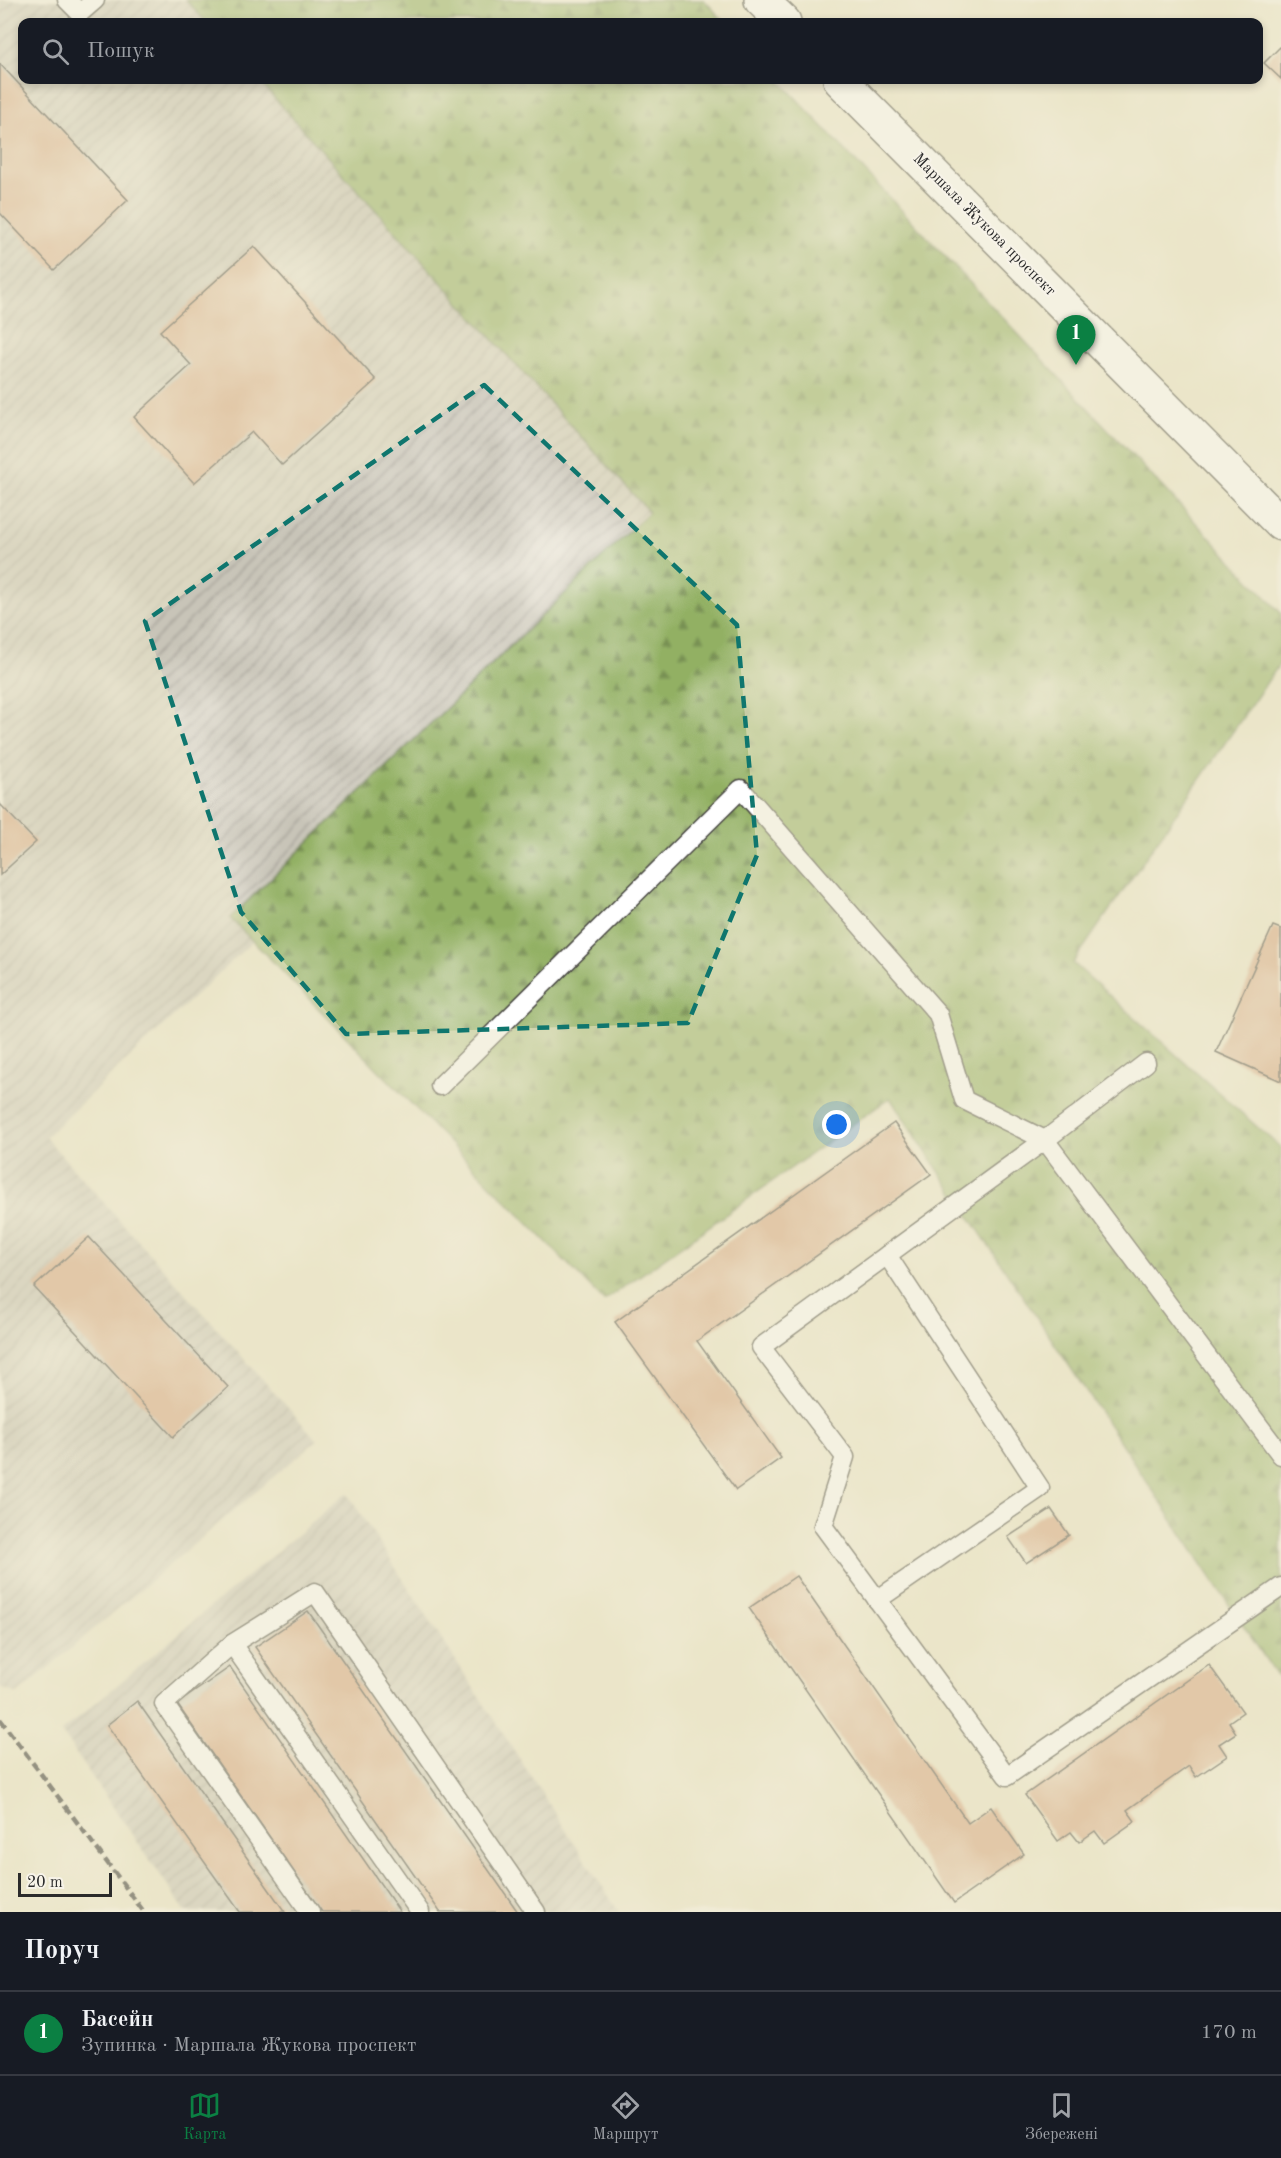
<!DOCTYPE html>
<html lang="uk">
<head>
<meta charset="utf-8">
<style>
  body { margin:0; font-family:"Old Standard TT",serif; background:#242831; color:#f1f3f6 }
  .scale { position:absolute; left:18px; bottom:15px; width:94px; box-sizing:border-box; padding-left:6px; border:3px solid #2b2b2b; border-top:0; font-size:16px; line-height:21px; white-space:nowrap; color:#2b2b2b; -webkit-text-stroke:4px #f7f3e8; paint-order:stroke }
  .you { position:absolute; left:837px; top:1125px; width:21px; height:21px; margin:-15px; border:4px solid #fff; border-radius:50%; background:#1a73e8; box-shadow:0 0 0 9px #1a73e833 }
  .badge { display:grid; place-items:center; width:39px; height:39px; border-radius:50%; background:#0b8043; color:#fff; font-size:20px; font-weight:700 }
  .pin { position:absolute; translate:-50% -50px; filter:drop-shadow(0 2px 3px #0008) }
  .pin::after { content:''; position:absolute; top:32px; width:21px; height:18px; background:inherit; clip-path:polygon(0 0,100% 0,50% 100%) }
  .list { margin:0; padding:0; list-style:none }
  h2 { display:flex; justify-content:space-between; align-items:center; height:78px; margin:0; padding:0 24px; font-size:26px }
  h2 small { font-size:20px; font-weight:400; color:#9ea1a6 }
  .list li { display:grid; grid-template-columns:39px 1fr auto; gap:18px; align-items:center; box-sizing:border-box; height:84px; padding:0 24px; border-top:2px solid #363941 }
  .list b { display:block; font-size:22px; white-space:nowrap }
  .list p { margin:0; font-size:20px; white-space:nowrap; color:#9ea1a6 }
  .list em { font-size:20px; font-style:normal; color:#9ea1a6 }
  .icon { flex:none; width:33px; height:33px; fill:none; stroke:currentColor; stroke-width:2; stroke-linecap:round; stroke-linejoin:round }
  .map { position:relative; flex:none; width:1281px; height:1912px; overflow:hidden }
  .search { position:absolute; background:#171b24; box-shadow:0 3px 9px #0003; left:18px; right:18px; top:18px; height:66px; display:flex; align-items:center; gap:15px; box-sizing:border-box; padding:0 21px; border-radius:12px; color:#9ea1a6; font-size:22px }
  .sheet { height:162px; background:#171b24 }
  nav { display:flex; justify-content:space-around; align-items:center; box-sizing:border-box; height:84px; border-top:2px solid #363941; background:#171b24; font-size:16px; color:#9ea1a6 }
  nav a { display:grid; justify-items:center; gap:3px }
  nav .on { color:#0b8043 }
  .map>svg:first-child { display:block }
</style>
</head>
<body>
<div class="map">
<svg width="1281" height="1912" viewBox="0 0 1281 1912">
  <defs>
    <pattern id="industrial-furrows" width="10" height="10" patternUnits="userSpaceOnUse" patternTransform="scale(1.5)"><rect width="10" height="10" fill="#c8c4b8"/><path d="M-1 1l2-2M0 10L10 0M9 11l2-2" fill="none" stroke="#a39f96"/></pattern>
    <pattern id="forest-firs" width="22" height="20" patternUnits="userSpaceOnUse" patternTransform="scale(1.5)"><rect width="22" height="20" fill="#92b063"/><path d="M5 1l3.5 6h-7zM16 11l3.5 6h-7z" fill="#778f52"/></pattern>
  </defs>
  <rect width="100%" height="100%" fill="#f7f3e8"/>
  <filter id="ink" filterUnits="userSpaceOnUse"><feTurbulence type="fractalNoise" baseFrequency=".0167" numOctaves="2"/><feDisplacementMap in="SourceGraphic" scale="12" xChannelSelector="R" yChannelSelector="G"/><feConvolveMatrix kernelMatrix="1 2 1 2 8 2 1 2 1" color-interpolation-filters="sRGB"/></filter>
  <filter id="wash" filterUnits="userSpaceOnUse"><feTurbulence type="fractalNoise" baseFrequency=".008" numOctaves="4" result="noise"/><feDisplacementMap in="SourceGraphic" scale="24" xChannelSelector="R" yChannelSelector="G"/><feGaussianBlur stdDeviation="1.35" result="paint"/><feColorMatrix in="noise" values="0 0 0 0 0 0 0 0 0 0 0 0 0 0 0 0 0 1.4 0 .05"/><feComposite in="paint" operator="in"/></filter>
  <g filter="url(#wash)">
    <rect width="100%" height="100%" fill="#ebe5c9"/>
    <g fill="url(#industrial-furrows)">
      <path d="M0,0H198L219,22H22V80H272L681,514L338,861L45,1137L317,1440L17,1694L0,1687Z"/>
      <path d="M347,1493L619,1912H186L61,1732Z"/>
    </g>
    <g fill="url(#forest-firs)" stroke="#5e6e47" stroke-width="1.5">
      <path d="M186,0H704L725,22H206Z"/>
      <path d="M258,80H779L1281,613V662L1073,963L1281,1148V1682L890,1098L604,1301L230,918L649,512Z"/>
    </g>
    <g id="blocks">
      <g fill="#d7a481">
        <path d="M1281,46V79L1264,63Z"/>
        <path d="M0,64L128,200L54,270L0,213Z"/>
        <path d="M254,246L376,380L282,465L252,432L194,483L134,417L191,365L160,331Z"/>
        <path d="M0,804L36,842L0,875Z"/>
        <path d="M1273,926L1281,929V1081L1216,1052Z"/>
        <path d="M894,1123L931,1174L697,1341L781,1458L736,1490L615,1322Z"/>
        <path d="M89,1237L228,1387L173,1437L34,1287Z"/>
        <path d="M1051,1509L1069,1535L1026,1563L1008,1537Z"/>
        <path d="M796,1576L968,1823L991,1807L1024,1854L954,1903L749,1608Z"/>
        <path d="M308,1611L518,1912H440L255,1647Z"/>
        <path d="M1209,1665L1243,1712L1229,1722L1236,1733L1219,1744L1227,1756L1196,1777L1189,1766L1127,1810L1135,1821L1104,1843L1095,1831L1079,1842L1071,1832L1058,1841L1025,1795Z"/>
        <path d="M230,1667L400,1912H322L177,1704Z"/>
        <path d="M137,1701L285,1912H240L107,1725Z"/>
      </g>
    </g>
  </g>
  <g filter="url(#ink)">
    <use href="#blocks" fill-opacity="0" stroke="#484743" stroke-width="1.5"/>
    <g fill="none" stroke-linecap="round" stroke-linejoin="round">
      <defs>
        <g id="lane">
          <path d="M67,0L80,13L95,0"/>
          <path d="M1146,1063L1045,1140L761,1347L845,1457L823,1526L1007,1776L1281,1587"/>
          <path d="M440,1086L741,789L938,1014L964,1100L1045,1140L1281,1455"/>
          <path d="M877,1600L1040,1488L887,1255"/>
          <path d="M232,1644L420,1912"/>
          <path d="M310,1912L164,1704L232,1644L315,1592L536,1912"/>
        </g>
        <g id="secondary">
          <path d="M761,0L784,22"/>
          <path d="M840,80L1281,524"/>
        </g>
      </defs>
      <use href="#lane" stroke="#484743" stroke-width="21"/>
      <use href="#secondary" stroke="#484743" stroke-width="36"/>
      <use href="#lane" stroke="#fff" stroke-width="18"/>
      <use href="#secondary" stroke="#fff" stroke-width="33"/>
      <path stroke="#2b2b2b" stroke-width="4.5" stroke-dasharray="9 4.5" stroke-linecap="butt" d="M0,1719L144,1912"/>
    </g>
  </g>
  <path d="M0 0H1281V1912H0ZM484,385L737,625L757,855L688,1023L346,1034L241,912L145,621Z" fill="#ebe5c9" fill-opacity=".55" fill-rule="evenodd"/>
  <path fill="none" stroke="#0f766e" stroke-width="4.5" stroke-dasharray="12 8" stroke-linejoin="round" d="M484,385L737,625L757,855L688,1023L346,1034L241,912L145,621Z"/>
  <g text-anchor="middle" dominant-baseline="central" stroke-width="4.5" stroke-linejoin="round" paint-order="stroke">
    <g font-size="16" fill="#2b2b2b" stroke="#f7f3e8">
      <text transform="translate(984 225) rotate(45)">Маршала Жукова проспект</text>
    </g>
  </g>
</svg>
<div class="scale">20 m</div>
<div class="you"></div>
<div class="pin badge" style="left:1076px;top:365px">1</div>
<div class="search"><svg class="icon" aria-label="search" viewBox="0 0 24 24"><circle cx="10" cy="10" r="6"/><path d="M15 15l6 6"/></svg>Пошук</div>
</div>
<section class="sheet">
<h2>Поруч<small></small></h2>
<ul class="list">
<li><span class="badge">1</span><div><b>Басейн</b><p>Зупинка · Маршала Жукова проспект</p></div><em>170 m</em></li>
</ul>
</section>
<nav>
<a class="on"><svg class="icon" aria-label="map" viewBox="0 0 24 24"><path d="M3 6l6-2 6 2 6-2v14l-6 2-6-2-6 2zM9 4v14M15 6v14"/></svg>Карта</a>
<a><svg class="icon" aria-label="directions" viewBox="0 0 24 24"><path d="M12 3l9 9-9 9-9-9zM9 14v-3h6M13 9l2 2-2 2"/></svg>Маршрут</a>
<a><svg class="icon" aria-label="saved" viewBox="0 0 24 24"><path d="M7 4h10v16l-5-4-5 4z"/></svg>Збережені</a>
</nav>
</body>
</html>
